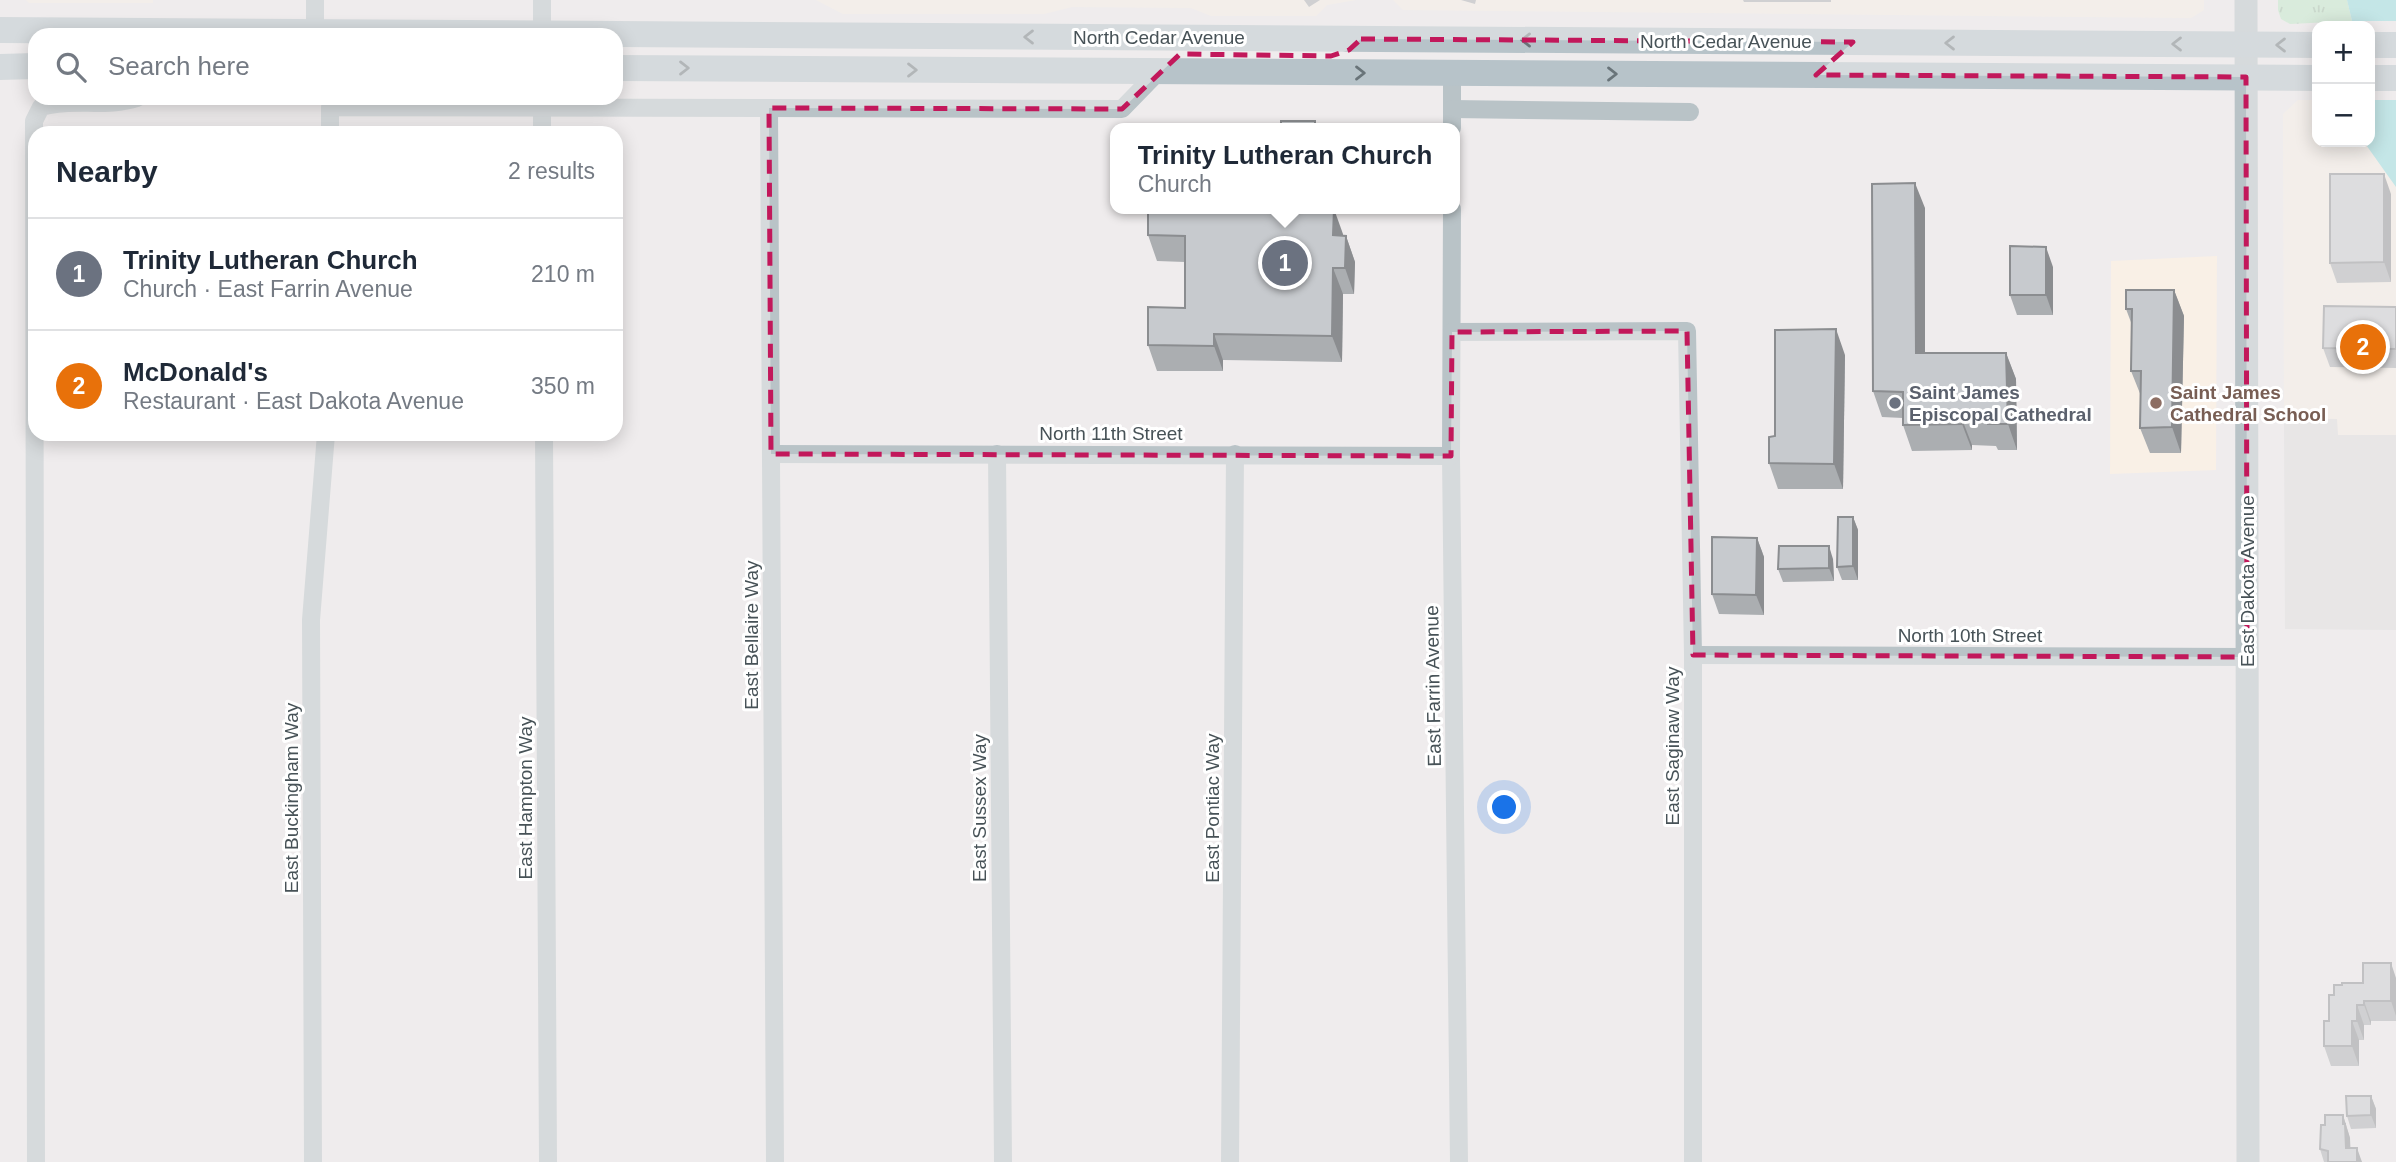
<!DOCTYPE html>
<html lang="en">
<head>
<meta charset="utf-8">
<style>
  body { margin:0; font-family:Helvetica,sans-serif; background:#f6f6f7; color:#1f2937 }
  .controls { position:absolute; right:21px; top:21px; display:grid; overflow:hidden; border-radius:14px; box-shadow:0 4px 18px #0003 }
  .controls button { width:63px; height:63px; display:grid; place-items:center; padding:0; border:0; border-bottom:2px solid #e0e1e3; background:#fff; color:#1f2937; font:35px sans-serif }
  .you { position:absolute; left:1505px; top:808px; width:24px; height:24px; margin:-18px; border:5px solid #fff; border-radius:50%; background:#1a73e8; box-shadow:0 0 0 10px #1a73e833 }
  .badge { display:grid; place-items:center; width:46px; height:46px; border-radius:50%; background:#2563eb; color:#fff; font-size:23px; font-weight:700 }
  .pin { position:absolute; translate:-50% -50%; border:4px solid #fff; box-shadow:0 2px 7px #0006 }
  .popup { position:absolute; left:1110px; top:123px; width:350px; height:91px; box-sizing:border-box; display:grid; place-content:center; border-radius:14px; background:#fff; filter:drop-shadow(0 2px 5px #0005); font-size:23px; white-space:nowrap; color:#747a83 }
  .popup b { font-size:26px; color:#1f2937 }
  .popup::after { content:''; position:absolute; left:50%; top:100%; margin-left:-14px; border:14px solid transparent; border-top-color:#fff }
  .list { margin:0; padding:0; list-style:none }
  h2 { display:flex; justify-content:space-between; align-items:center; height:91px; margin:0; padding:0 28px; font-size:30px }
  h2 small { font-size:23px; font-weight:400; color:#747a83 }
  .list li { display:grid; grid-template-columns:46px 1fr auto; gap:21px; align-items:center; box-sizing:border-box; height:112px; padding:0 28px; border-top:2px solid #e0e1e3 }
  .list b { display:block; font-size:26px; white-space:nowrap }
  .list p { margin:0; font-size:23px; white-space:nowrap; color:#747a83 }
  .list em { font-size:23px; font-style:normal; color:#747a83 }
  .icon { flex:none; width:38px; height:38px; fill:none; stroke:currentColor; stroke-width:2; stroke-linecap:round; stroke-linejoin:round }
  .map { position:relative; flex:none; width:2396px; height:1162px; overflow:hidden }
  .search { position:absolute; background:#fff; box-shadow:0 4px 18px #0003; left:28px; top:28px; width:595px; height:77px; display:flex; align-items:center; gap:18px; box-sizing:border-box; padding:0 24px; border-radius:21px; color:#747a83; font-size:26px }
  .panel { position:absolute; background:#fff; box-shadow:0 4px 18px #0003; left:28px; top:126px; width:595px; height:315px; border-radius:21px }
  .map>svg:first-child { display:block }
</style>
</head>
<body>
<div class="map">
<svg width="2396" height="1162" viewBox="0 0 2396 1162">
  <defs>
    <pattern id="grass-tufts" width="24" height="20" patternUnits="userSpaceOnUse" patternTransform="scale(1.75)"><rect width="24" height="20" fill="#bfe8c7"/><path d="M3 7l-1-3M5 7V3M7 7l1-3M15 17l-1-3M17 17v-4M19 17l1-3" fill="none" stroke="#9dbfa4"/></pattern>
  </defs>
  <rect width="100%" height="100%" fill="#efeced"/>
  <g fill="#f9f0e6">
    <path d="M26,0H153V3H29Z"/>
    <path d="M816,0H1356L1327,5L1316,16H1211L1191,8L1072,7L1044,14H843Z"/>
    <path d="M1393,0H2204V10L2191,18L1403,10Z"/>
    <path d="M2298,100H2317V142H2364L2396,187V435H2337V419L2284,418L2283,114Z"/>
    <path d="M2217,256L2216,470L2110,474L2111,261Z"/>
  </g>
  <path fill="#dfddde" d="M2284,418L2337,419L2338,435H2396V630L2285,629Z"/>
  <path fill="url(#grass-tufts)" d="M2278,0H2347L2352,21L2290,24L2281,19L2278,10Z"/>
  <g fill="#91dee0">
    <path d="M2347,0H2396V21H2352Z"/>
    <path d="M2370,100H2396V187L2364,142H2370Z"/>
  </g>
  <g fill="none" stroke-linecap="round" stroke-linejoin="round">
    <g stroke="#b9c3c7" stroke-width="18">
      <path d="M315,32V0"/>
      <path d="M542,35V0"/>
      <path d="M1452,74V128"/>
      <path d="M542,98V133"/>
      <path d="M769,108L775,1162"/>
      <path d="M1452,109L1690,112"/>
      <path d="M330,133V107L1122,109L1158,72"/>
      <path d="M1452,209L1451,456L1459,1162"/>
      <path d="M1452,332L1687,331L1693,655V1162"/>
      <path d="M544,434L548,1162"/>
      <path d="M771,454L1451,456"/>
      <path d="M997,454L1003,1162"/>
      <path d="M1693,655L2247,657"/>
      <path d="M36,1162L34,121L41,107C73,98 107,108 137,98"/>
      <path d="M313,1162L311,620L326,434"/>
      <path d="M1230,1162L1235,454"/>
    </g>
    <path stroke="#b9c3c7" stroke-width="23" d="M2246,0L2248,1162"/>
    <g stroke="#b7c3c9" stroke-width="26">
      <path d="M0,30L2317,45"/>
      <path d="M2370,45H2396"/>
      <path d="M0,67L35,66"/>
      <path d="M616,68L2317,78"/>
      <path d="M2370,78H2396"/>
    </g>
  </g>
  <g fill="#abaeb1">
    <path d="M1304,0H1320L1309,7Z"/>
    <path d="M1461,0H1476L1475,4Z"/>
    <path d="M1743,0H1831V2H1744Z"/>
    <path d="M2391,194V282L2337,283L2330,263Z"/>
    <path d="M1925,208V353H2006L2016,379L2017,450H1998L1996,446L1972,445V450L1912,451L1903,425V418L1882,417L1873,391Z"/>
    <path d="M1343,234V236H1346L1355,262L1354,294H1343L1342,362L1223,360V371H1157L1148,345L1185,308V262L1157,261L1148,235Z"/>
    <path d="M2053,267V315H2017L2010,295Z"/>
    <path d="M2174,290L2184,316L2181,453H2150L2140,428L2141,396L2131,371L2132,325L2126,309Z"/>
    <path d="M2396,307V368L2330,367L2323,348Z"/>
    <path d="M1845,355L1843,489H1778L1769,463L1775,436Z"/>
    <path d="M1853,517L1858,530V580H1842L1837,567Z"/>
    <path d="M1757,538L1764,557V615L1719,614L1712,594Z"/>
    <path d="M1833,559L1834,581L1783,582L1778,569Z"/>
    <path d="M2396,978V1021H2371V1025H2364V1040H2359V1066H2331L2324,1046L2329,1021L2342,985Z"/>
    <path d="M2371,1096L2376,1109V1128L2351,1129L2347,1116Z"/>
    <path d="M2343,1115L2350,1138V1148L2362,1162H2324L2320,1149L2325,1125Z"/>
  </g>
  <g fill="#8b8d90">
    <path d="M2384,174L2391,194V282L2384,262Z"/>
    <path d="M1915,183L1925,208V379L1916,353Z"/>
    <path d="M1334,209L1343,234L1342,261L1333,235Z"/>
    <path d="M1346,236L1355,262L1354,294L1345,268Z"/>
    <path d="M2046,247L2053,267V315L2046,295Z"/>
    <path d="M1333,268L1343,294L1342,362L1332,336Z"/>
    <path d="M2174,290L2184,316L2181,453L2172,427Z"/>
    <path d="M1836,329L1845,355L1843,489L1834,464Z"/>
    <path d="M1214,334L1223,360V371L1214,346Z"/>
    <path d="M2006,353L2016,379L2017,450L2008,424Z"/>
    <path d="M1962,419L1972,445V450L1962,424Z"/>
    <path d="M1853,517L1858,530V580L1853,566Z"/>
    <path d="M1757,538L1764,557V615L1756,595Z"/>
    <path d="M1829,546L1833,559L1834,581L1829,568Z"/>
    <path d="M2391,963L2396,978V1016L2391,1001Z"/>
    <path d="M2364,1001L2371,1021V1025L2364,1005Z"/>
    <path d="M2357,1005L2364,1025V1040L2357,1021Z"/>
    <path d="M2352,1021L2359,1040V1066L2352,1046Z"/>
    <path d="M2371,1096L2376,1109V1128L2371,1115Z"/>
    <path d="M2343,1115L2350,1138L2351,1162L2346,1148Z"/>
    <path d="M2357,1148L2362,1162H2357Z"/>
  </g>
  <g fill="#c7cace" stroke="#8b8d90" stroke-width="2">
    <rect x="1281" y="121" width="34" height="7"/>
    <path d="M2330,174H2384V262L2330,263Z"/>
    <path d="M1915,183L1916,353H2006L2008,424H1988V420L1962,419V424L1903,425V392L1873,391L1872,184Z"/>
    <path d="M1148,209H1334L1333,235L1346,236L1345,268H1333L1332,336L1214,334V346L1148,345V307L1185,308V236L1148,235Z"/>
    <path d="M2010,246L2046,247V295H2010Z"/>
    <path d="M2126,290H2174L2172,427L2140,428L2141,371H2131L2132,309H2126Z"/>
    <path d="M2324,306L2396,307V349L2323,348Z"/>
    <path d="M1836,329L1834,464L1769,463V437L1775,436V330Z"/>
    <path d="M1838,517H1853V566L1837,567Z"/>
    <path d="M1712,537L1757,538L1756,595L1712,594Z"/>
    <path d="M1779,546H1829V568L1778,569Z"/>
    <path d="M2363,963H2391V1001H2364V1005H2357V1021H2352V1046H2324V1021H2329V995H2334V985H2342V983H2363Z"/>
    <path d="M2346,1096H2371V1115L2347,1116Z"/>
    <path d="M2325,1115H2343V1124H2345L2346,1148H2357V1162H2328V1151L2320,1149L2321,1125H2325Z"/>
  </g>
  <defs><path id="oneway-chevron" d="M-2-3.5L2.5 0L-2 3.5" fill="none" stroke-width="1.6" stroke-linecap="round" stroke-linejoin="round" transform="scale(1.75)"/></defs>
  <g stroke="#697479">
    <use href="#oneway-chevron" transform="translate(1029 37) rotate(-180)"/>
    <use href="#oneway-chevron" transform="translate(1526 40) rotate(-180)"/>
    <use href="#oneway-chevron" transform="translate(1950 43) rotate(-180)"/>
    <use href="#oneway-chevron" transform="translate(2177 44) rotate(-180)"/>
    <use href="#oneway-chevron" transform="translate(2281 45) rotate(-180)"/>
    <use href="#oneway-chevron" transform="translate(684 68)"/>
    <use href="#oneway-chevron" transform="translate(912 70)"/>
    <use href="#oneway-chevron" transform="translate(1360 73)"/>
    <use href="#oneway-chevron" transform="translate(1612 74)"/>
  </g>
  <path d="M0 0H2396V1162H0ZM1361,39L1853,42L1816,75L2246,77L2247,657L1693,655L1687,331L1452,332L1451,456L771,454L769,108L1122,109L1180,54L1331,56L1349,50Z" fill="#efeced" fill-opacity=".55" fill-rule="evenodd"/>
  <path fill="none" stroke="#c2185b" stroke-width="5" stroke-dasharray="14 9" stroke-linejoin="round" d="M1361,39L1853,42L1816,75L2246,77L2247,657L1693,655L1687,331L1452,332L1451,456L771,454L769,108L1122,109L1180,54L1331,56L1349,50Z"/>
  <circle fill="#6b7280" stroke="#fff" stroke-width="2.5" cx="1895" cy="403" r="7"/>
  <circle fill="#8d6e63" stroke="#fff" stroke-width="2.5" cx="2156" cy="403" r="7"/>
  <g text-anchor="middle" dominant-baseline="central" stroke-width="6" stroke-linejoin="round" paint-order="stroke">
    <g font-size="19" fill="#475257" stroke="#fff">
      <text x="1159" y="37">North Cedar Avenue</text>
      <text x="1726" y="41">North Cedar Avenue</text>
      <text x="1111" y="433">North 11th Street</text>
      <text transform="translate(2247 581) rotate(-90)">East Dakota Avenue</text>
      <text transform="translate(751 635) rotate(-90)">East Bellaire Way</text>
      <text x="1970" y="635">North 10th Street</text>
      <text transform="translate(1433 686) rotate(-91)">East Farrin Avenue</text>
      <text transform="translate(1672 746) rotate(-90)">East Saginaw Way</text>
      <text transform="translate(291 798) rotate(-90)">East Buckingham Way</text>
      <text transform="translate(525 798) rotate(-90)">East Hampton Way</text>
      <text transform="translate(979 808) rotate(-90)">East Sussex Way</text>
      <text transform="translate(1212 808) rotate(-90)">East Pontiac Way</text>
    </g>
    <g font-size="19" font-weight="bold" fill="#5b616d" stroke="#fff" text-anchor="start">
      <text x="1909" y="392">Saint James<tspan x="1909" dy="22">Episcopal Cathedral</tspan></text>
    </g>
    <g font-size="19" font-weight="bold" fill="#785e54" stroke="#fff" text-anchor="start">
      <text x="2170" y="392">Saint James<tspan x="2170" dy="22">Cathedral School</tspan></text>
    </g>
  </g>
</svg>
<div class="controls">
<button>+</button>
<button>−</button>
</div>
<div class="you"></div>
<div class="pin badge" style="left:1285px;top:263px;background:#6b7280">1</div>
<div class="popup"><b>Trinity Lutheran Church</b>Church</div>
<div class="pin badge" style="left:2363px;top:347px;background:#e8710a">2</div>
<div class="search"><svg class="icon" aria-label="search" viewBox="0 0 24 24"><circle cx="10" cy="10" r="6"/><path d="M15 15l6 6"/></svg>Search here</div>
<section class="panel">
<h2>Nearby<small>2 results</small></h2>
<ul class="list">
<li><span class="badge" style="background:#6b7280">1</span><div><b>Trinity Lutheran Church</b><p>Church · East Farrin Avenue</p></div><em>210 m</em></li>
<li><span class="badge" style="background:#e8710a">2</span><div><b>McDonald's</b><p>Restaurant · East Dakota Avenue</p></div><em>350 m</em></li>
</ul>
</section>
</div>
</body>
</html>
